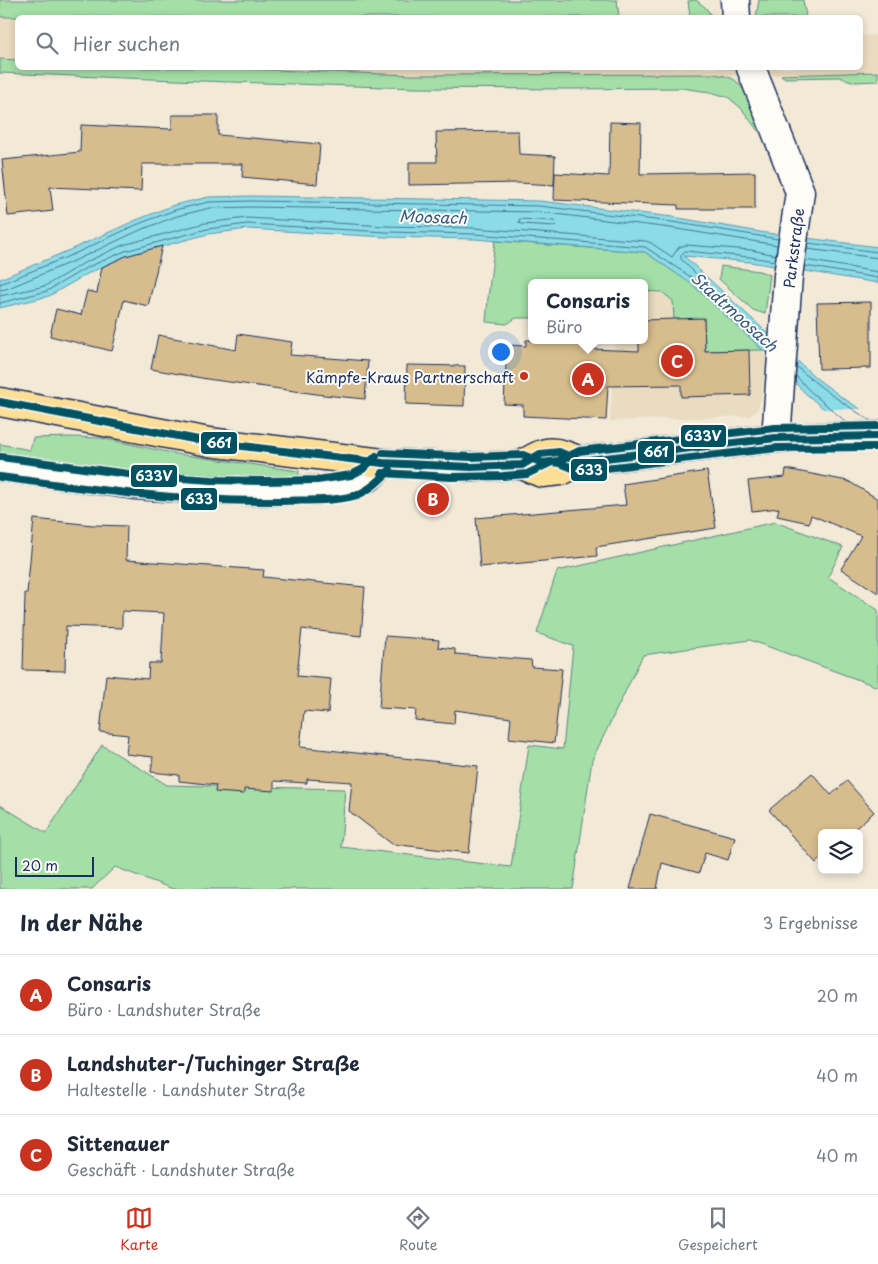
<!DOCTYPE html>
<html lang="de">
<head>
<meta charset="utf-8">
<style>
  body { margin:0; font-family:"Playpen Sans",sans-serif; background:#f6f6f7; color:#1f2937 }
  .controls { position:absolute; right:15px; bottom:15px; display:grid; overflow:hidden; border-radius:8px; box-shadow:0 2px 8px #0003 }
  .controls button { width:45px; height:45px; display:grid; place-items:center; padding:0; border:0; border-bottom:1px solid #e0e1e3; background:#fff; color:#1f2937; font:25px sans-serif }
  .scale { position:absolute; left:15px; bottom:12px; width:79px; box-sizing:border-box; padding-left:5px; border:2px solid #1b2f5e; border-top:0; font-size:14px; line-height:18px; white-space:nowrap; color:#1b2f5e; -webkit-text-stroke:4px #fdfcf7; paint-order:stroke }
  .you { position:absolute; left:500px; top:351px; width:18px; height:18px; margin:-12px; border:4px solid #fff; border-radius:50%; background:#1a73e8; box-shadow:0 0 0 8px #1a73e833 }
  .badge { display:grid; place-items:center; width:32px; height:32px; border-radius:50%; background:#c8321e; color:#fff; font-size:16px; font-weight:700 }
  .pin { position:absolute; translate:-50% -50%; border:2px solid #fff; box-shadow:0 1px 5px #0006 }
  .popup { position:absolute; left:528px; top:279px; width:120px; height:65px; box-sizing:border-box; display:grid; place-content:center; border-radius:8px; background:#fff; filter:drop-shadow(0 1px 4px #0005); font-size:16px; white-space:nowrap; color:#747a83 }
  .popup b { font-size:19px; color:#1f2937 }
  .popup::after { content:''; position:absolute; left:50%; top:100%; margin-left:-10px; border:10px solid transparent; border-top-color:#fff }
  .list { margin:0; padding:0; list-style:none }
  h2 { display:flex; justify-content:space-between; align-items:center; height:65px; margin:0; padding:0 20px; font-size:21px }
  h2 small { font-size:16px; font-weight:400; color:#747a83 }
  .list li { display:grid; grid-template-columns:32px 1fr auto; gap:15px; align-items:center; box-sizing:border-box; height:80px; padding:0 20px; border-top:1px solid #e0e1e3 }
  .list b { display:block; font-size:19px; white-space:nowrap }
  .list p { margin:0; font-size:16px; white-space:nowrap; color:#747a83 }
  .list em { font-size:16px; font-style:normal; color:#747a83 }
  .icon { flex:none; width:28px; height:28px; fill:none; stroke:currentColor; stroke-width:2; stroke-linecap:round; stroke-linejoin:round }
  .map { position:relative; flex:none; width:878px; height:889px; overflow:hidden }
  .search { position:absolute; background:#fff; box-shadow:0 2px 8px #0003; left:15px; right:15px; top:15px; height:55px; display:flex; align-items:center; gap:12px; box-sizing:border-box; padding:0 18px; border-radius:8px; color:#747a83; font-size:19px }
  .sheet { height:305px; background:#fff }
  nav { display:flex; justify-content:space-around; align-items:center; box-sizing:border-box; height:70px; border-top:1px solid #e0e1e3; background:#fff; font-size:14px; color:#747a83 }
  nav a { display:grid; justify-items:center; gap:2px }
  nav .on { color:#c8321e }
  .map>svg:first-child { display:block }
</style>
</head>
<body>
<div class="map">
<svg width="878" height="889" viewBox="0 0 878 889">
  <rect width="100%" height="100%" fill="#f2e9d7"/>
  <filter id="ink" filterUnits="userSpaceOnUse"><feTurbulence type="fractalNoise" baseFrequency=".02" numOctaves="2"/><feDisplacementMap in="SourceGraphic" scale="10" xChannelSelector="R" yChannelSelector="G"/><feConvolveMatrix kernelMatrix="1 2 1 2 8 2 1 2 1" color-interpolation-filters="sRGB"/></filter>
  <g filter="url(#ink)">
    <g fill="#eadcc1">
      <path d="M0,17H19L18,18L17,60L0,59Z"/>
      <path d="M878,35V72L772,75H413L214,68H860L861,36Z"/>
      <path d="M620,250L727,315L763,350L767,361L761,399L757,410L750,416L610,421L615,340H644V283Z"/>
    </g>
    <g fill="#a3dfa6" stroke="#5f8782">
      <path d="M0,0H617L619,17H0Z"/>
      <path d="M696,0L706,8L712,17H690L688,1Z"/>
      <path d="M759,0H803L806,17H756Z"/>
      <path d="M0,59L17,60L18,68H214L413,75L715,74C723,76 731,76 737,82C750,93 756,115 761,131H758L741,108L728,97L710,92L681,88L569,89L415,88L201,81L0,73Z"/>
      <path d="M878,72V81L855,82L839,77L785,78L781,75Z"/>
      <path d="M495,241L645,252L693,285L763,350L705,351L704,319H674L673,301L662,292L644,291V283H532V318H516L507,324L486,322L488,298Z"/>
      <path d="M721,266L759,271L770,275L765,314L753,310L719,279Z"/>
      <path d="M72,437L101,438L177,454L299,471L298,481L191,478L0,455V444L30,450L33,438Z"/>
      <path d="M775,522L843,547L828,577L878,610V687L750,640L643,655L592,760L573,889H173L115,867L92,889H0V805L46,833L102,745L167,785L345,789L341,847L511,867L529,745L563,749L573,646L537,633L557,571Z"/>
    </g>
    <path fill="#8bdce6" stroke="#5e97b0" d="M252,196L540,201L673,217L766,233L878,247V283L750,262L684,256L816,378L843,398L873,417L847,428L805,393L763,350L693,285L645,252L474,239L386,237L248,229L208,234L126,256L89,273L49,296L0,308V279L72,249L134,221L174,205L209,197Z"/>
    <path fill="#f2e9d7" d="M820,409H865L878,417V452L845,431Z"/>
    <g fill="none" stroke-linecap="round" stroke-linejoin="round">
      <g stroke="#487494" stroke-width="1">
        <path d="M520,219L554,221L557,224L554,226L521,224L519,222Z"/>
        <path d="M808,243L878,252"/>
        <path d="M807,249L878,258"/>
        <path d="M805,260L878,272"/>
        <path d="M805,266L878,278"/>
        <path d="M0,284L74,254L136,225L175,210L209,202L252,201L539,206L672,222L778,239"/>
        <path d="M0,290L6,289L76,260L138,231L177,216L210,208L252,207L539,212L671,228L777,245"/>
        <path d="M0,296L45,286L84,263L123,245L205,223L247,218L386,226L474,228L646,241L651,243L672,257L679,247L686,245L751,250L776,255"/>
        <path d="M0,303L47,291L86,268L125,251L207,229L248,224L386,232L474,234L645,247L697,281L700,280L699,277L681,259V255L685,251L750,257L775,261"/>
        <path d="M796,366C819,387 844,404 871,421"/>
        <path d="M796,376L809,390L846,422"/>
      </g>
    </g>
    <g fill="#d7bd8d" stroke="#1b2f5e">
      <path d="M172,115H218V135L320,144L317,184L242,177L243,164H142L141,191L50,187L53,211L8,216L2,160L80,152L81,125L172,129Z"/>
      <path d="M610,122L641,123L640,174L755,172V209H678V205L554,200L555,173L609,176Z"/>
      <path d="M518,131L519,154L555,156L554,185L519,183L409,185V162H437L436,132Z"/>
      <path d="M162,246L148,306L124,300L112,351L50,336L56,309L81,315L87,291L97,293L102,267L126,256Z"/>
      <path d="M871,302V368L819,369L817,303Z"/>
      <path d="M704,318L705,351L749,350L750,395L681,397V385L608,386L606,420L523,416V405L504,404L507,345L526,346V340H590V349L639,351V340H644V320Z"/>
      <path d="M238,334L292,342L290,355L368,361L365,399L324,395L207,379L151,369L158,335L236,350Z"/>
      <path d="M407,365L465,366L464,406L406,404Z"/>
      <path d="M786,469L848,481L878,499V593L841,569L861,536L811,515L809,523L777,516L779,508L752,511L748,481L785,477Z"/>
      <path d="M707,471L716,528L596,547L597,556L480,567L476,518L626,505L623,484Z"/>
      <path d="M34,519L93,525L127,526L126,560L264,570L263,577L365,587L361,636L302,629L297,676L331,679L328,713L304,711L300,747L478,766L469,853L392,844L349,811L352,782L307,779V783L274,781V791L244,789V794L215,792L216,785L179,781V775L151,772L153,757L126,754L128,735L100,732L106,675L148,679L149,663H161L164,613L122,611V628L66,626L65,671L23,670L25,593H27Z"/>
      <path d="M385,636L439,640L438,647L455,649V654L531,660L532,667L562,669L554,743L509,738L511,718L455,710L454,724L415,720L416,710L379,708Z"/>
      <path d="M812,773L831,795L847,781L874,812L850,833H822V857L816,863L769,810Z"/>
      <path d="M650,814L735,837L728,860L705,853L699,873L662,863L657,889H630Z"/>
    </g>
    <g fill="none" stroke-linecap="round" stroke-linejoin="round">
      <defs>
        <g id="minor">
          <path d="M735,0L736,18"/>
          <path d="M751,68L800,192L788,276L776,438"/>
          <path d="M0,467L135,485L212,490L265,491L318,490L354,485L369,477L383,463"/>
        </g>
        <g id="major">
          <path d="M0,402L209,442L383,463L471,467L522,465L542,473L561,471L580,461L776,438L878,436"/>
          <path d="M522,465C547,449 552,449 580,461"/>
        </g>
      </defs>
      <use href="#minor" stroke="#1b2f5e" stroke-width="31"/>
      <use href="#major" stroke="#1b2f5e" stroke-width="31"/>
      <use href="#minor" stroke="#fdfcf7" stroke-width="28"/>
      <use href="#major" stroke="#fcde96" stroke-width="28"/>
      <defs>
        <path id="bus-1" d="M0,402L209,442L383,463L471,467L522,465L540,454L559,452L580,461L776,438L878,436"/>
        <g id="bus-2">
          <path d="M382,473L451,477L503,476L527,474L552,462L560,463L580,471L777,448L875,447"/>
          <path d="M0,477C94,490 186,502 281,501C305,500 334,502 357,495C370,490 380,480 390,470"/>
        </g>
        <g id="bus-3">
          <path d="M383,453L471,457L523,455L543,463L558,461L579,451L775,428L878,426"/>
          <path d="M1,457L136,475L212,480L265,481L317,480L351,475L363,469L376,456"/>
        </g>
      </defs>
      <use href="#bus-1" stroke="#fdfcf7" stroke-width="11"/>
      <use href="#bus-2" stroke="#fdfcf7" stroke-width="11"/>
      <use href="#bus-3" stroke="#fdfcf7" stroke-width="11"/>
      <use href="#bus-1" stroke="#005262" stroke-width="8"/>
      <use href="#bus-2" stroke="#005262" stroke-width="8"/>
      <use href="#bus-3" stroke="#005262" stroke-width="8"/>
    </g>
  </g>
  <circle fill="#c8321e" stroke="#fdfcf7" stroke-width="2" cx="524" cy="376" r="5"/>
  <g text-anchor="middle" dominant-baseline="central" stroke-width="4" stroke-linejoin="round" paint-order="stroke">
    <g font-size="15" fill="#1b2f5e" stroke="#fdfcf7">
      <text transform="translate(793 248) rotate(-83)">Parkstraße</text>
    </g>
    <g font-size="15" fill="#1b2f5e" stroke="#fdfcf7" text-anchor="end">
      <text x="514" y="376">Kämpfe-Kraus Partnerschaft</text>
    </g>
    <g font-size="16" font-style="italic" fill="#375a80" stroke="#fdfcf7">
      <text transform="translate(433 216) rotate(2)">Moosach</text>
      <text transform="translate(735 311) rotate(42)">Stadtmoosach</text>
    </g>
  </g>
  <g stroke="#fdfcf7" stroke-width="2">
    <rect x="680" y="424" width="47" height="24" rx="5" fill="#005262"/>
    <rect x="200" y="431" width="38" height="24" rx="5" fill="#005262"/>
    <rect x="637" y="440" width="38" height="24" rx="5" fill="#005262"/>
    <rect x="570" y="458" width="38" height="24" rx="5" fill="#005262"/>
    <rect x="130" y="464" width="48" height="24" rx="5" fill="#005262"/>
    <rect x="180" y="487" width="38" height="24" rx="5" fill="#005262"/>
  </g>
  <g font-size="14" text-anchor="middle" font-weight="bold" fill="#fff">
    <text x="703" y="441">633V</text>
    <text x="219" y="448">661</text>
    <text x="656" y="457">661</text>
    <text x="589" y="475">633</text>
    <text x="154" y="481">633V</text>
    <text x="199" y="504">633</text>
  </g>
</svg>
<div class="controls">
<button><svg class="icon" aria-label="layers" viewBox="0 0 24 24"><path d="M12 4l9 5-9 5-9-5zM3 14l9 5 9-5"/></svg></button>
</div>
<div class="scale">20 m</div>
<div class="you"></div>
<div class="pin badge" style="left:588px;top:379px">A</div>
<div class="popup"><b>Consaris</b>Büro</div>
<div class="pin badge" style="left:433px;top:499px">B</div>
<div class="pin badge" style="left:677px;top:361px">C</div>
<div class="search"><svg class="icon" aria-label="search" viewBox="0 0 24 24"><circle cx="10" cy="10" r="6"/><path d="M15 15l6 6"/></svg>Hier suchen</div>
</div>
<section class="sheet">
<h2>In der Nähe<small>3 Ergebnisse</small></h2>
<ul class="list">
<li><span class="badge">A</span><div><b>Consaris</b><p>Büro · Landshuter Straße</p></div><em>20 m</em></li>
<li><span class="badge">B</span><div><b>Landshuter-/Tuchinger Straße</b><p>Haltestelle · Landshuter Straße</p></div><em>40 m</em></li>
<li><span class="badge">C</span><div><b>Sittenauer</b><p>Geschäft · Landshuter Straße</p></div><em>40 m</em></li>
</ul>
</section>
<nav>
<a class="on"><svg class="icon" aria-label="map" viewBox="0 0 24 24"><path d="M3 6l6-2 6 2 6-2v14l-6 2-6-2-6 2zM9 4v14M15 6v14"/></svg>Karte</a>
<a><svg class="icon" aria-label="directions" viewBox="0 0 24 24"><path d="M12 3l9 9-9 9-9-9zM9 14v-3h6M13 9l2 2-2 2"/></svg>Route</a>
<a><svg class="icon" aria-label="saved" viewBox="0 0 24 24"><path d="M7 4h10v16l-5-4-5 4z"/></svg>Gespeichert</a>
</nav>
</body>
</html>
